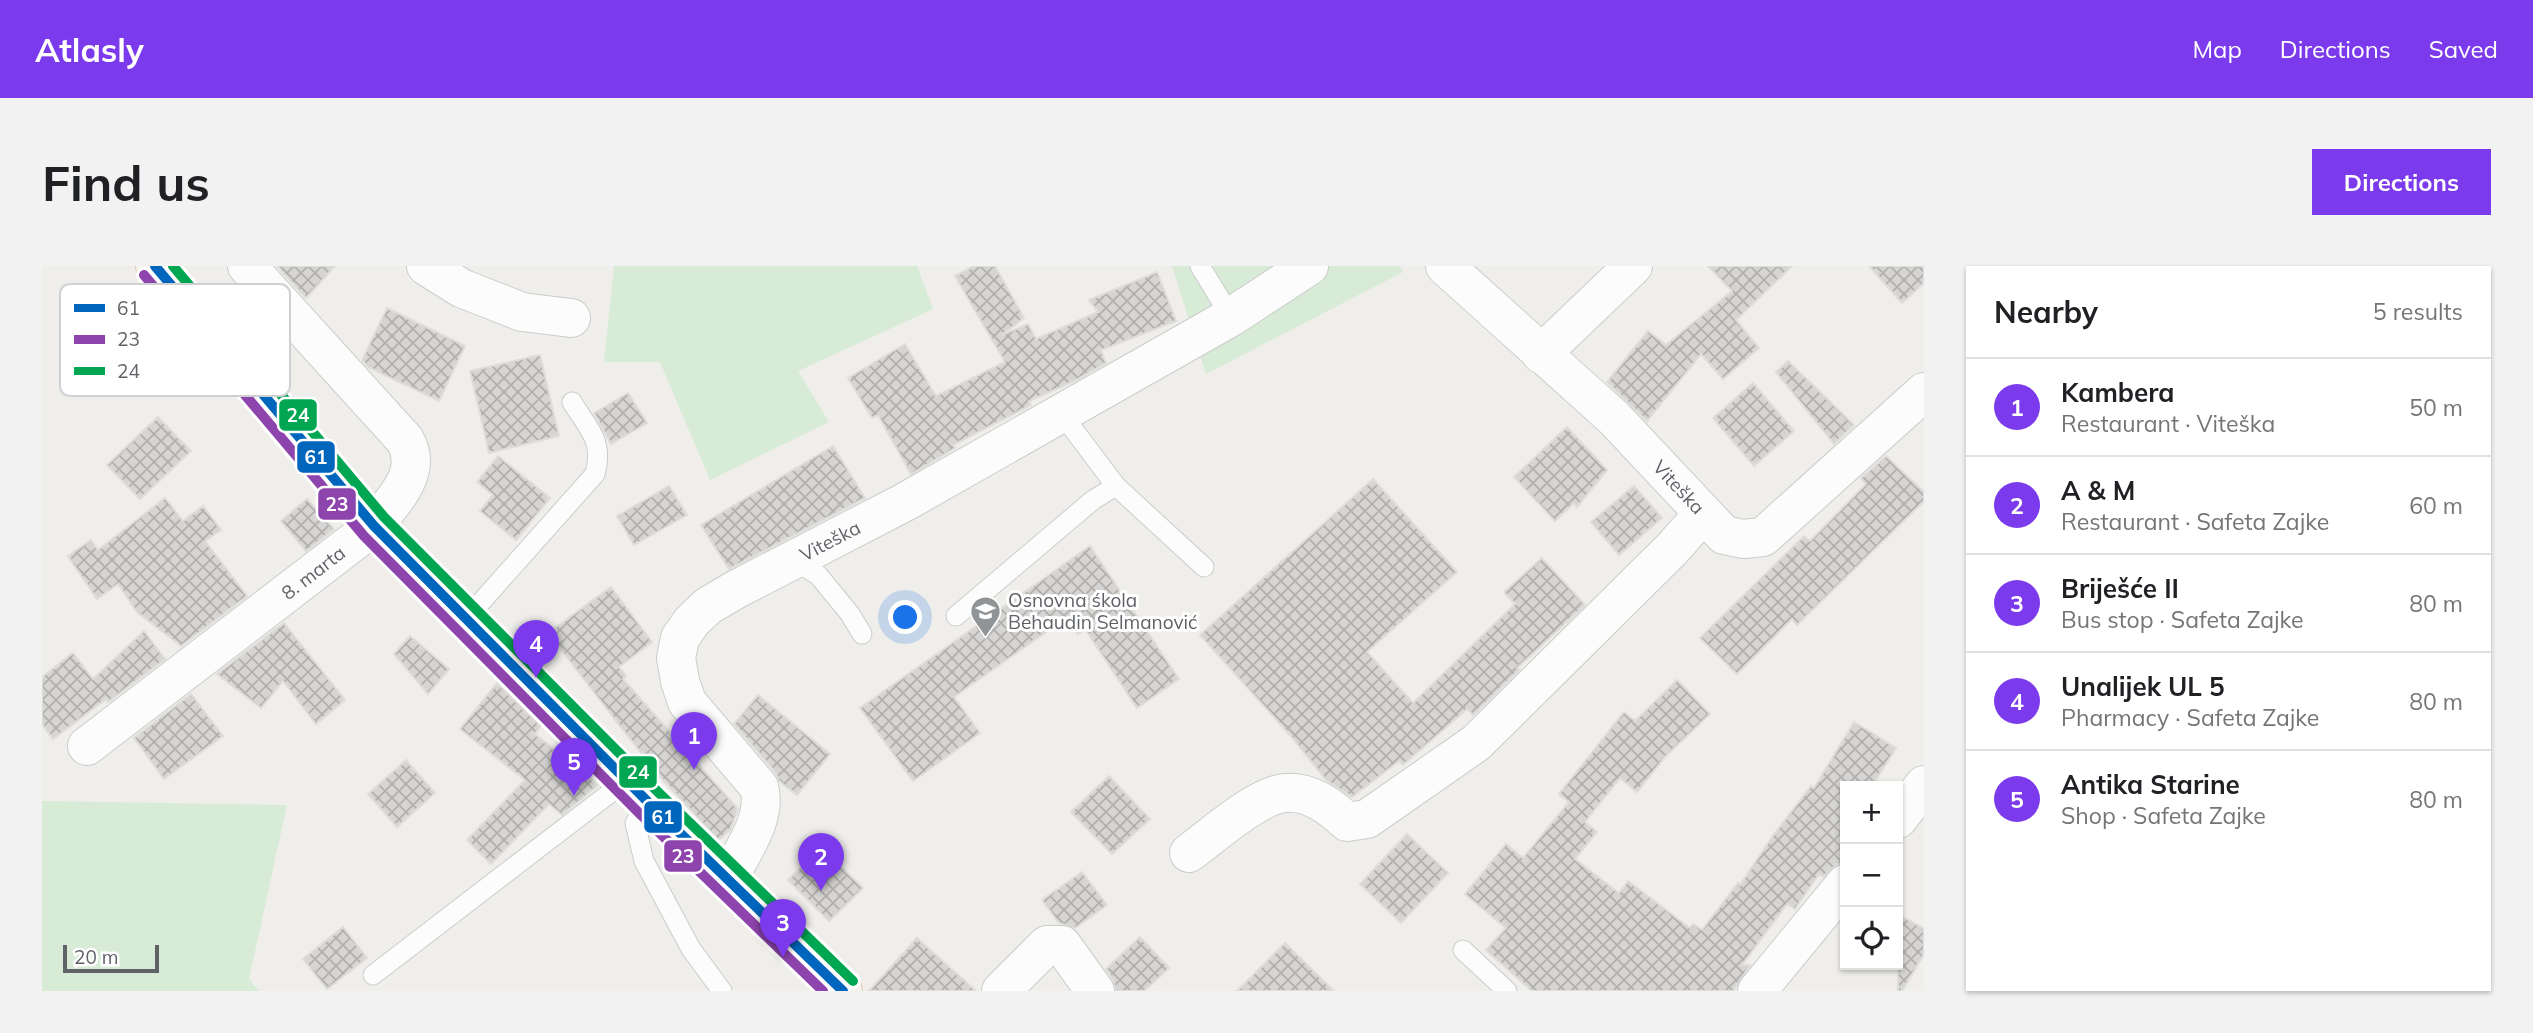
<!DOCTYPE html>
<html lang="en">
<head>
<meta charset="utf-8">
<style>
  body { margin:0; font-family:Mulish,sans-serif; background:#f2f2f2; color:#202124 }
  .controls { position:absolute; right:21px; bottom:21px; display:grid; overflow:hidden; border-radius:0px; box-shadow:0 2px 5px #0004 }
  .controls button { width:63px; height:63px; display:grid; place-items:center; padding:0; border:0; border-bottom:2px solid #e0e0e0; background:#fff; color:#202124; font:35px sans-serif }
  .scale { position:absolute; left:21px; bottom:18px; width:96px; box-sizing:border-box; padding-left:7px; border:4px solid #5f6368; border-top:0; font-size:19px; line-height:24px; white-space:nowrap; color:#5f6368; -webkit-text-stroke:5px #fff; paint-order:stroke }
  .you { position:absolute; left:864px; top:352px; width:24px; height:24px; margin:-18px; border:5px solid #fff; border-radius:50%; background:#1a73e8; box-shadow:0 0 0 10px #1a73e833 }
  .badge { display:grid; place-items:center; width:46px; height:46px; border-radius:50%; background:#7c3aed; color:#fff; font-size:23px; font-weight:700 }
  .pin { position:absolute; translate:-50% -58px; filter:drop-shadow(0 2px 4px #0008) }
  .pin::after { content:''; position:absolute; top:37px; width:24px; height:21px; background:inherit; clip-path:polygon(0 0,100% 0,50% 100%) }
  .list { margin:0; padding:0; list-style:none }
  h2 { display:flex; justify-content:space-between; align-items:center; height:91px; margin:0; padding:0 28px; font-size:30px }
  h2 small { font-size:23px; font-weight:400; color:#757577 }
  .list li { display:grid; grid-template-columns:46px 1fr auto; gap:21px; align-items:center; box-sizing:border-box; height:98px; padding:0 28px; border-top:2px solid #e0e0e0 }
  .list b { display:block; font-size:26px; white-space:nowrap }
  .list p { margin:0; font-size:23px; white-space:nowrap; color:#757577 }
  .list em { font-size:23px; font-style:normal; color:#757577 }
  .icon { flex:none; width:38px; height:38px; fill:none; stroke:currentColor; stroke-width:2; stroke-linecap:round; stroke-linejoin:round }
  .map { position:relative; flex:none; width:1882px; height:725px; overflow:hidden; border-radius:0px }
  header { display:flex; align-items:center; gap:42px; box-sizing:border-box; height:98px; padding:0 35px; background:#7c3aed; color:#fff }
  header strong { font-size:33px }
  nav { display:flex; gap:38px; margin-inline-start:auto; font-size:24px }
  .intro { display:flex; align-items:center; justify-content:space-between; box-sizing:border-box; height:168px; padding:0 42px }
  h1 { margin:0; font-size:49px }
  .button { padding:18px 32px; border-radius:0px; background:#7c3aed; color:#fff; font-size:24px; font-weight:700 }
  main { display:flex; gap:42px; padding:0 42px }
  aside { flex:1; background:#fff; border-radius:0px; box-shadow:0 2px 5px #0004 }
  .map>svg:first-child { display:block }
</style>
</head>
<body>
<header>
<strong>Atlasly</strong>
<nav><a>Map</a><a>Directions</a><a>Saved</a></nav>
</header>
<div class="intro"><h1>Find us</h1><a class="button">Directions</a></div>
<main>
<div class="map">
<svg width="1882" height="725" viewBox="0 0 1882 725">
  <defs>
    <pattern id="building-cross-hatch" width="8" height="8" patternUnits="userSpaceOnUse" patternTransform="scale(1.75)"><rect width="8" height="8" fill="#d6d5d3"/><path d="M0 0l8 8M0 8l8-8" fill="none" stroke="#b1b0af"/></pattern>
  </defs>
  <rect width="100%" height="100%" fill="#efeeea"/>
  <g fill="#d8ebd6">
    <path d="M572,0H875L891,43L756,105L787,156L668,214L618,96H562Z"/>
    <path d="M1130,0H1358L1361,6L1164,108Z"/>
    <path d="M0,535L245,539L207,713L217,725H0Z"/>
  </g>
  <g fill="url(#building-cross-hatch)" stroke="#deddd9" stroke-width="2">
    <path d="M235,0H293L264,32Z"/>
    <path d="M932,0H953L982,52L960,69L986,58L994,73L1056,46L1047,34L1115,6L1134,55L1059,84L1064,97L1032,115L987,135L989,139L911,179L913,182L869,208L836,149L830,152L806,112L863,78L894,130L963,96L913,10Z"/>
    <path d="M1666,0H1750L1694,54L1717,82L1681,113L1659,88L1605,155L1565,116L1606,65L1624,79L1690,25Z"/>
    <path d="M1827,0H1882V17L1860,37Z"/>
    <path d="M345,42L423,80L397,135L326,101L320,94Z"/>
    <path d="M498,89L517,170L447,187L428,105Z"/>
    <path d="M1746,95L1812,159L1792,178L1734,106Z"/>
    <path d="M1711,117L1752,165L1712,200L1671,152Z"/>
    <path d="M586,127L605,157L569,178L552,147Z"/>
    <path d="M116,151L149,185L98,233L65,199Z"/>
    <path d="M1525,161L1565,204L1535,241L1532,237L1513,255L1472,211Z"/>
    <path d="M791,180L823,232L687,303L659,259Z"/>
    <path d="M456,190L508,232L474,274L438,245L451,229L435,216Z"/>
    <path d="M1844,190L1882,226V235L1755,359L1750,353L1695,408L1658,372L1762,270L1768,275L1824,218L1819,212Z"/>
    <path d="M1331,213L1415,306L1325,386L1371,437L1473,338L1462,326L1500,292L1543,339L1475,402L1477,404L1431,449L1425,443L1361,499L1357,495L1310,531L1284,514L1248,469L1158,369Z"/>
    <path d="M627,220L645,249L592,279L575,250Z"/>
    <path d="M1592,220L1620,252L1577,289L1549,256Z"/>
    <path d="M123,232L141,255L161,240L179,264L163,275L205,330L139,380L95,346L76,318L55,333L26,290L49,274L56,284Z"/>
    <path d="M265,233L292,263L264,285L239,255Z"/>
    <path d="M1048,280L1137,413L1095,442L1043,363L1036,368L1024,352L912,431L938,467L871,515L818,442Z"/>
    <path d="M569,321L610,376L577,401L584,410L581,413L696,543L688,564L676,574L613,505L506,367Z"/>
    <path d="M242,357L303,434L274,458L241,415L219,442L175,408Z"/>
    <path d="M102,365L123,393L66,436L64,433L11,473L0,458V411L31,387L51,413Z"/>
    <path d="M368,370L407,403L386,428L352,388Z"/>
    <path d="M1635,414L1668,448L1623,491L1595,526L1578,512L1543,556L1555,566L1533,593L1577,627L1586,615L1648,662L1651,658L1660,664L1696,617L1698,619L1730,571L1769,520L1772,522L1812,456L1854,482L1830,520H1803V597L1795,598L1781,611L1777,608L1753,643L1745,638L1700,699H1708L1691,725H1490L1444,684L1464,662L1423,628L1464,578L1481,592L1527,536L1517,528L1582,446L1593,455Z"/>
    <path d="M455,417L499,460L493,468L556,519L520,549L507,538L449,598L425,574L483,514L418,463Z"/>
    <path d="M149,428L181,470L122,513L92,472Z"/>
    <path d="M716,429L788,488L755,529L737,515L734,507L692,458Z"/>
    <path d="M364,494L393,527L355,561L326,528Z"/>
    <path d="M1067,510L1108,553L1070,588L1029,546Z"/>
    <path d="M1365,568L1406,607L1359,657L1318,618Z"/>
    <path d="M779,581L821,622L787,655L746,614Z"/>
    <path d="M1040,606L1065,639L1033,662L1017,657L1000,634Z"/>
    <path d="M1856,648L1882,663V688L1860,725H1856Z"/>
    <path d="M301,661L325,692L285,723L261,693Z"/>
    <path d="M1098,671L1127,702L1102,725H1074L1071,713L1064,703Z"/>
    <path d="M875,672L934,725H827Z"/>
    <path d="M1243,677L1292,725H1195Z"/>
  </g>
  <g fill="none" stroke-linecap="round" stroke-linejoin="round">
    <defs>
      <g id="lane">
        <path d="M1158,0L1189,51"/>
        <path d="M1019,147L1074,220L1162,301"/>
        <path d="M751,294L776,309L808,348L820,368"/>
        <path d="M914,350L1051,234L1074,220"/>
        <path d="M424,353L553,208C562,175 547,164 530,136"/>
        <path d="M607,537L593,557L602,595L649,683L680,725"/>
        <path d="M1421,684L1465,725"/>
        <path d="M331,709L585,514"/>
      </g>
      <g id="street">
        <path d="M384,0L419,22L480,46L529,52"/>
        <path id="s1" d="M1403,0L1572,152L1682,269L1701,273L1721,271L1882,126"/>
        <path d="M1499,88L1591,0"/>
        <path id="s2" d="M45,480L332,260C351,234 382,207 363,174L205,0"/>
        <path d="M1856,553L1882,519"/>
        <path d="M1147,587C1170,570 1216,529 1243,527C1267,524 1289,541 1305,556L1325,553L1434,477L1630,283L1661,248"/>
        <path id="s3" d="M686,613C700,586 726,551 717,521L645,436L638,415L634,392L638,372L650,355L666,340L693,324L863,236L1189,51L1267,0"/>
        <path d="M959,725L1005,679H1020L1053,725"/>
        <path d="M1715,725L1803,618"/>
      </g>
      <path id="primary" d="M113,0L332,260L607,537L801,725"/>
    </defs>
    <use href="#lane" stroke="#cbcccc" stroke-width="21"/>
    <use href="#street" stroke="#cbcccc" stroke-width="40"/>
    <use href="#primary" stroke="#d7ceb8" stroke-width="40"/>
    <use href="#lane" stroke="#fdfcfc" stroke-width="19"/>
    <use href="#street" stroke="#fdfcfc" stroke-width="38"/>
    <use href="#primary" stroke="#f4f2e9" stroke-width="38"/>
    <defs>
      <path id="bus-1" d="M113,0L332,260L607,537L801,725"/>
      <path id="bus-2" d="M102,9L322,270L597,547L781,725"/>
      <path id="bus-3" d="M131,0L342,251L617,527L811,715"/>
    </defs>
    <use href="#bus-1" stroke="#fff" stroke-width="16"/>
    <use href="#bus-2" stroke="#fff" stroke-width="16"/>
    <use href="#bus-3" stroke="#fff" stroke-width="16"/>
    <use href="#bus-1" stroke="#0065bd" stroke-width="10"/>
    <use href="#bus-2" stroke="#8e44ad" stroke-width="10"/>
    <use href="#bus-3" stroke="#00a651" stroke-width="10"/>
  </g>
  <defs>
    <symbol id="school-pin" viewBox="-11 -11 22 30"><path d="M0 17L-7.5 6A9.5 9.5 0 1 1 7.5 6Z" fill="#919496" stroke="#fff"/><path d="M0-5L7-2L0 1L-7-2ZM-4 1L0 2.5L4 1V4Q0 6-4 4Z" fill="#fff"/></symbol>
  </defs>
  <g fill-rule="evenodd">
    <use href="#school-pin" x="926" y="328" width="35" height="47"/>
  </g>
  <g text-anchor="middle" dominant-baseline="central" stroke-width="6" stroke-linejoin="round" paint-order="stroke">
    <g font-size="19" fill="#5f6368" stroke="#fff">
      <text stroke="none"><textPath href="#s1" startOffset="322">Viteška</textPath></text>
      <text stroke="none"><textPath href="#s3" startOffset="458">Viteška</textPath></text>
      <text stroke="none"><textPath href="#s2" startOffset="285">8. marta</textPath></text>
    </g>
    <g font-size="19" fill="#5f6368" stroke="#fff" text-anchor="start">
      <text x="966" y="334">Osnovna śkola<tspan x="966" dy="22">Behaudin Selmanović</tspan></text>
    </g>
  </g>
  <rect x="18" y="18" width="230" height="112" rx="10" fill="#fff" stroke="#cfd0d2" stroke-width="2"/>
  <rect x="32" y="38" width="31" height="8" fill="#0065bd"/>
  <rect x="32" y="69" width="31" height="9" fill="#8e44ad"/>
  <rect x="32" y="101" width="31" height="8" fill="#00a651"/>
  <g font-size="19" fill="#5f6368">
    <text x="75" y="49">61</text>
    <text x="75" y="80">23</text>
    <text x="75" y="112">24</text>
  </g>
  <g stroke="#fff" stroke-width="2.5">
    <rect x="236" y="132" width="40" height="34" rx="7" fill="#00a651"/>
    <rect x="254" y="174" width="40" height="34" rx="7" fill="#0065bd"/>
    <rect x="275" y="221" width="40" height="34" rx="7" fill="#8e44ad"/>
    <rect x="576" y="489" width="40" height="34" rx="7" fill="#00a651"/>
    <rect x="601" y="534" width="40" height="34" rx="7" fill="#0065bd"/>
    <rect x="621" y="573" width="40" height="34" rx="7" fill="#8e44ad"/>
  </g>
  <g font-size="19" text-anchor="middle" font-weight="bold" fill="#fff">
    <text x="256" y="156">24</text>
    <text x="274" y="198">61</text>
    <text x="295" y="245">23</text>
    <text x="596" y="513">24</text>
    <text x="621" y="558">61</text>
    <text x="641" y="597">23</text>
  </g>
</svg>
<div class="controls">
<button>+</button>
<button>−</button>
<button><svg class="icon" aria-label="locate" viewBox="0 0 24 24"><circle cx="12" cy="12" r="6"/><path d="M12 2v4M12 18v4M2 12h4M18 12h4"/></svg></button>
</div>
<div class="scale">20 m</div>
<div class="you"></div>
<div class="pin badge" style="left:652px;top:504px">1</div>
<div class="pin badge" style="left:779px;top:625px">2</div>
<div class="pin badge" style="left:741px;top:691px">3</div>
<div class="pin badge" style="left:494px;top:412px">4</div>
<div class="pin badge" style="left:532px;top:530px">5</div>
</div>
<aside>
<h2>Nearby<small>5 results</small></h2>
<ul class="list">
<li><span class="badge">1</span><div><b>Kambera</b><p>Restaurant · Viteška</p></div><em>50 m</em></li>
<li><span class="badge">2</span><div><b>A &amp; M</b><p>Restaurant · Safeta Zajke</p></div><em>60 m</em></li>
<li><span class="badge">3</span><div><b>Briješće II</b><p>Bus stop · Safeta Zajke</p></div><em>80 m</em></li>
<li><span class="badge">4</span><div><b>Unalijek UL 5</b><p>Pharmacy · Safeta Zajke</p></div><em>80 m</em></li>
<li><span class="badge">5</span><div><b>Antika Starine</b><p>Shop · Safeta Zajke</p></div><em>80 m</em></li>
</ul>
</aside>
</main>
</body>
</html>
